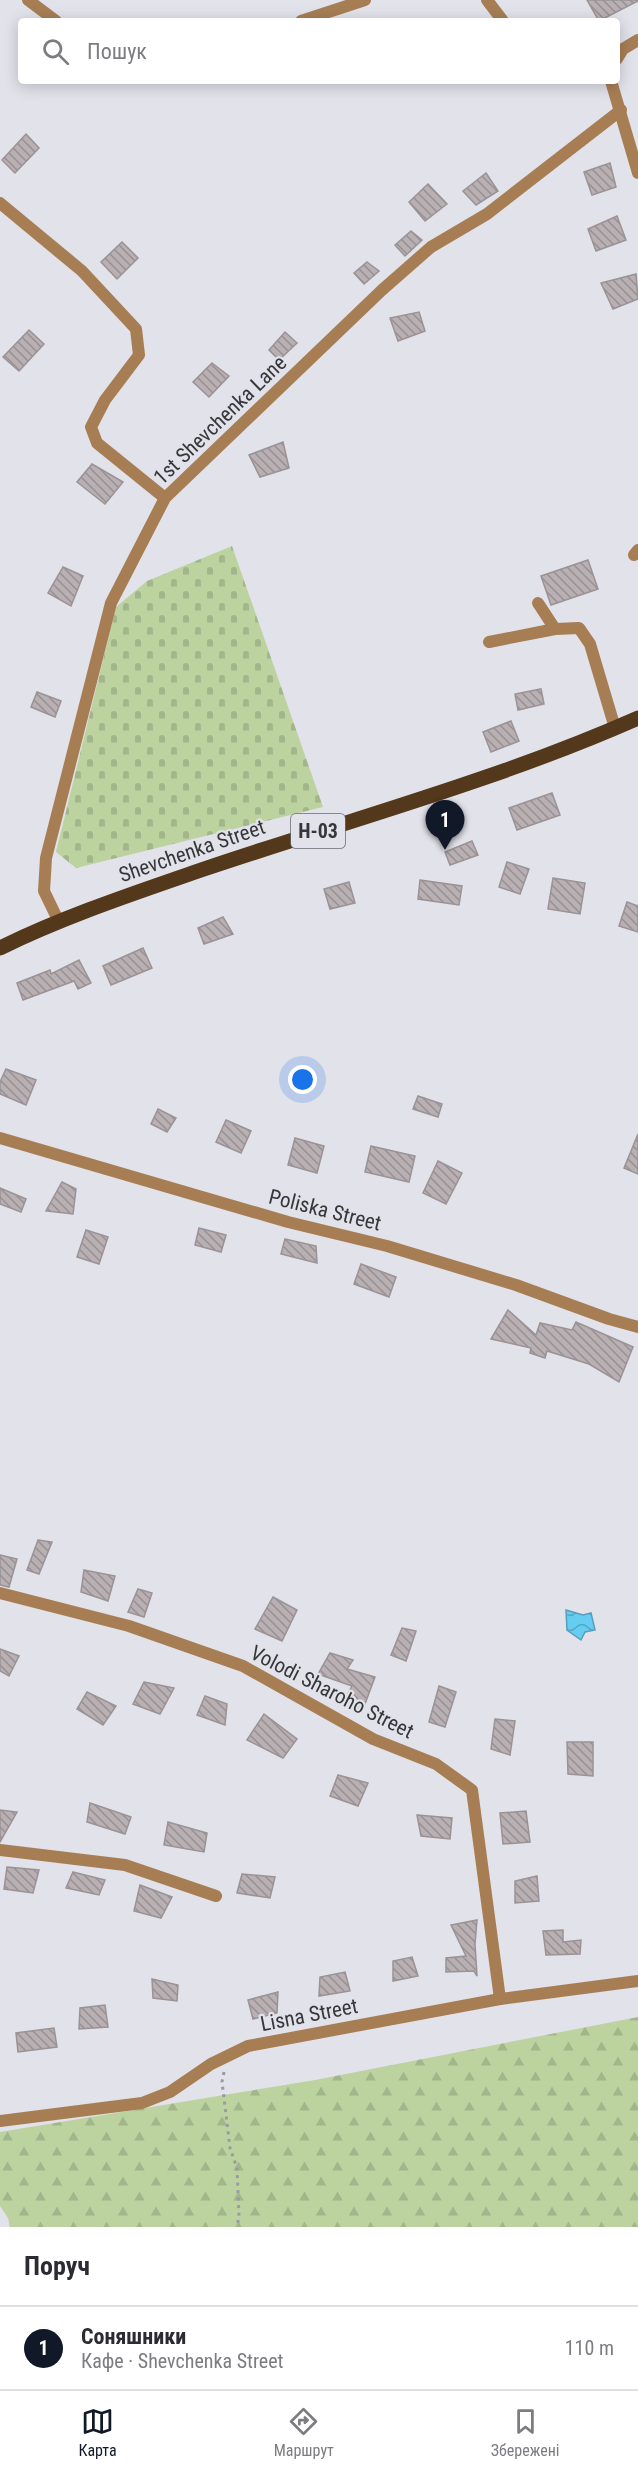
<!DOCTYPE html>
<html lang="uk">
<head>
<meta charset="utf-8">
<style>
  body { margin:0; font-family:"Roboto Condensed",sans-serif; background:#f2f2f3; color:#2b2b33 }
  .you { position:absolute; left:303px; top:1080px; width:21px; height:21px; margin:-15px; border:4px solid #fff; border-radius:50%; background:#1a73e8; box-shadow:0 0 0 9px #1a73e833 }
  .badge { display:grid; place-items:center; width:39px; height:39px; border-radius:50%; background:#111827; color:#fff; font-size:20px; font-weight:700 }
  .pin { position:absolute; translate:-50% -50px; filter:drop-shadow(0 2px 3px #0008) }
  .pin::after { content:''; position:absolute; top:32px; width:21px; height:18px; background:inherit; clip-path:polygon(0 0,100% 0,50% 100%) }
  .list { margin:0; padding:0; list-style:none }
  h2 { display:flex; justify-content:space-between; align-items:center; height:78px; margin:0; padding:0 24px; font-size:26px }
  h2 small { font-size:20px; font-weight:400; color:#7c7c81 }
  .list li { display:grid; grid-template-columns:39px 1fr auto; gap:18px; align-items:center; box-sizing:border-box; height:84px; padding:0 24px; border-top:2px solid #e1e1e2 }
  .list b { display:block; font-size:22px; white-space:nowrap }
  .list p { margin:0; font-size:20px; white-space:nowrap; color:#7c7c81 }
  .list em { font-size:20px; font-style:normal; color:#7c7c81 }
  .icon { flex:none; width:33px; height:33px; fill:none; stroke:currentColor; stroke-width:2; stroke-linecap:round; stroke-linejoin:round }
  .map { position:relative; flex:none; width:638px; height:2227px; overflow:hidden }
  .search { position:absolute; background:#fff; box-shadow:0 3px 15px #0003; left:18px; right:18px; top:18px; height:66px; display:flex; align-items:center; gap:15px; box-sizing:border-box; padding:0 21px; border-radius:6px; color:#7c7c81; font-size:22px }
  .sheet { height:162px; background:#fff }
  nav { display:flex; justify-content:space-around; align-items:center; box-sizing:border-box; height:84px; border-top:2px solid #e1e1e2; background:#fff; font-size:16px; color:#7c7c81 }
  nav a { display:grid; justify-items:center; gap:3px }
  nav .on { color:#111827 }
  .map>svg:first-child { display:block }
</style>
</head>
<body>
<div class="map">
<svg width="638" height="2227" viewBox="0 0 638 2227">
  <defs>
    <pattern id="forest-firs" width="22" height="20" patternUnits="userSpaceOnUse" patternTransform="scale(1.5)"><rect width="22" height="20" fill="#bcd3a0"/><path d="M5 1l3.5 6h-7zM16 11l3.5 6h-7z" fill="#a2b68b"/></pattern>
    <pattern id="cemetery-stones" width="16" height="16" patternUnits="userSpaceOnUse" patternTransform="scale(1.5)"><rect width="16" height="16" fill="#bcd3a0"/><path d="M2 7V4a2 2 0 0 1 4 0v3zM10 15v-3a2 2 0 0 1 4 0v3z" fill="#a2b68b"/></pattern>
    <pattern id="water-waves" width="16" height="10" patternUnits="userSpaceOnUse" patternTransform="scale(1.5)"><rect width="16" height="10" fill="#65ccf2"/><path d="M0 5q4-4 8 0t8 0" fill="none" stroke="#54a6c5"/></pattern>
    <pattern id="building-back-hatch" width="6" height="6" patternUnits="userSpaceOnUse" patternTransform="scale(1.5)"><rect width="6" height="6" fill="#b9b0b4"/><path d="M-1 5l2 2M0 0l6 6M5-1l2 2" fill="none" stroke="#979093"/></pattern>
  </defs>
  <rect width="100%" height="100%" fill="#e1e2ea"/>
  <path fill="url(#forest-firs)" d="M638,2017V2227H10L8,2218L0,2206V2132L315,2080Z"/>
  <path fill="url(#cemetery-stones)" d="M232,546L323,807L76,868L56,852L116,607L147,581Z"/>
  <path fill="url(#water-waves)" stroke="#579fbb" stroke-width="1.5" d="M566,1610L583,1615L591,1613L595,1630L585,1632L581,1640L567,1630Z"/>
  <g fill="url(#building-back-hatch)" stroke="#9a9295" stroke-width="1.5">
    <path d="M587,0H638V1L599,21Z"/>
    <path d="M26,134L39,148L15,173L2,160Z"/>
    <path d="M610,163L616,187L592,195L584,172Z"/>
    <path d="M486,173L498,191L476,205L463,191Z"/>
    <path d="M428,184L447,204L425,221L409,202Z"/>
    <path d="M617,216L626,240L596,251L588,229Z"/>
    <path d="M411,231L422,240L405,256L395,245Z"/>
    <path d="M122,242L138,258L117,279L101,262Z"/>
    <path d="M367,262L379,271L364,284L354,273Z"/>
    <path d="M636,274L638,299L613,309L601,283Z"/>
    <path d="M419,312L425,331L398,341L390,318Z"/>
    <path d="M29,330L44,344L19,371L3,357Z"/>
    <path d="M285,332L297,343L279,360L269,350Z"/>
    <path d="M212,363L229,376L209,397L193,382Z"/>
    <path d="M283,442L289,468L260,477L249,455Z"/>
    <path d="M92,464L123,482L105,504L77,482Z"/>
    <path d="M588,560L598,589L551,605L541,576Z"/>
    <path d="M63,567L83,576L71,606L48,593Z"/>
    <path d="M541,689L544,704L518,710L515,694Z"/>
    <path d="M37,692L61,701L55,717L31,707Z"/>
    <path d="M511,721L519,741L491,752L483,732Z"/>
    <path d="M552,793L560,815L517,830L509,808Z"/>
    <path d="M472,841L478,855L450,865L445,852Z"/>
    <path d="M507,862L529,869L520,894L499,887Z"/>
    <path d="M553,878L585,883L580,914L548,909Z"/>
    <path d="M420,880L462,886L459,905L418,899Z"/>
    <path d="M349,882L355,903L330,909L324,889Z"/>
    <path d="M627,902L638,906V932L619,926Z"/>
    <path d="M223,917L233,934L204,944L198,928Z"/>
    <path d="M143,948L152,968L111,985L103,966Z"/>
    <path d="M79,960L91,983L78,989L74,981L23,1000L17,983L50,970L51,974Z"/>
    <path d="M6,1069L36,1080L26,1105L0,1094V1082Z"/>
    <path d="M418,1096L442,1104L438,1117L413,1109Z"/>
    <path d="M158,1109L176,1118L167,1132L151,1124Z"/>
    <path d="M226,1120L251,1131L241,1153L216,1142Z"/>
    <path d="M638,1134V1174L624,1168Z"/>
    <path d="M295,1138L324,1146L317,1173L288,1165Z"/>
    <path d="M371,1146L415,1156L409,1182L365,1172Z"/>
    <path d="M438,1161L462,1173L446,1204L423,1193Z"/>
    <path d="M62,1182L76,1189L73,1214L46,1211Z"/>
    <path d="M0,1188L26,1199L21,1212L0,1204Z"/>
    <path d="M199,1228L226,1235L221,1252L195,1245Z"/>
    <path d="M86,1230L108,1237L99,1264L77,1257Z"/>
    <path d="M285,1239L316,1246L317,1263L281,1254Z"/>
    <path d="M361,1264L396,1277L389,1297L354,1284Z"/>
    <path d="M508,1310L536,1335L540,1323L572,1330L576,1322L633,1347L619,1382L589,1364L547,1351L545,1358L530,1353L531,1348L491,1339Z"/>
    <path d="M38,1540L52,1542L39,1574L27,1570Z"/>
    <path d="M0,1555L17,1559L9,1587L0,1585Z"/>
    <path d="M84,1570L115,1576L108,1601L81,1592Z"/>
    <path d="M138,1589L152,1593L144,1617L128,1612Z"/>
    <path d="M273,1597L297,1610L282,1641L255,1629Z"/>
    <path d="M402,1628L416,1631L406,1661L391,1655Z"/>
    <path d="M0,1649L19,1656L9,1676L0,1671Z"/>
    <path d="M330,1653L353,1660L347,1669L375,1677L362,1712L343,1703L352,1686L318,1674Z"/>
    <path d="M144,1682L174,1688L160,1714L133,1704Z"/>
    <path d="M439,1686L456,1692L445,1727L429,1722Z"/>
    <path d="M87,1692L116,1706L103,1725L77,1709Z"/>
    <path d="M205,1696L227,1704L225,1725L197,1715Z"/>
    <path d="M264,1714L297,1739L283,1758L247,1740Z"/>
    <path d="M495,1719L515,1721L510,1755L491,1749Z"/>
    <path d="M567,1742H593V1776L568,1774Z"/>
    <path d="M338,1775L368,1783L358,1806L330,1796Z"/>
    <path d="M90,1803L131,1817L125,1834L87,1822Z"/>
    <path d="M0,1810L17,1812L0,1842Z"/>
    <path d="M526,1811L530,1842L503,1844L500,1813Z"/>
    <path d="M417,1815L452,1818L450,1839L421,1836Z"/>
    <path d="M168,1822L207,1833L204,1852L164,1845Z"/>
    <path d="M7,1867L39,1870L33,1893L4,1889Z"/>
    <path d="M73,1872L105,1880L99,1895L66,1888Z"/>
    <path d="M242,1874L275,1877L270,1898L237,1893Z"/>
    <path d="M537,1876L539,1901L515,1903V1881Z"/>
    <path d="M140,1885L172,1897L161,1918L134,1911Z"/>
    <path d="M477,1920L475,1944L477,1976L474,1971L446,1972V1958L466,1956L451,1925Z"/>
    <path d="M563,1930V1942L581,1940L580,1954L546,1955L543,1931Z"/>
    <path d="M412,1957L418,1976L393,1981V1961Z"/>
    <path d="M345,1972L350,1991L319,1996L320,1977Z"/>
    <path d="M152,1979L178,1985L177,2001L153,1998Z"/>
    <path d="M278,1992L277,2013L253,2019L248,2000Z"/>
    <path d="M105,2005L108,2027L79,2029L80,2008Z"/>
    <path d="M54,2028L57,2047L18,2052L16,2033Z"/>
  </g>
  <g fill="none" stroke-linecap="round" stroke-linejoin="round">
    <path stroke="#9a9ba1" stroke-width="3" stroke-dasharray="3 4.5" stroke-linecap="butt" d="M224,2072L222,2082L230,2148L237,2168L239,2216L237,2227"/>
    <g stroke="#a77e54" stroke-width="12">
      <path d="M28,0L56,21"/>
      <path d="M487,0L503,21"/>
      <path d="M301,21L365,0"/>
      <path d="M617,59L623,49L638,40"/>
      <path d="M611,81L638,173"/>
      <path d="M0,203L82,271L136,329L139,355L105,400L91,427L97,443L165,498"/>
      <path d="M634,555L638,550"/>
      <path d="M538,603L555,629"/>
      <path d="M489,642L555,629L579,628L590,644L615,728"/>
      <path d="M59,922L44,891L46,858L111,603L165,498L382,290L431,247L487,214L621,110"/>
      <path d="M0,1138L288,1222L387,1246L516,1285L609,1319L638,1327"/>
      <path d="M0,1593L129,1626L243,1666L373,1739L436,1764L472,1790L500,1999"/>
      <path d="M0,1850L125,1865L216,1896"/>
      <path d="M0,2121L142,2103L170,2092L211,2064L248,2046L500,1999L638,1981"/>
    </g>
    <path stroke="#53381b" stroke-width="15" d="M0,948C65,916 135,893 204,869C349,820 498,780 638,718"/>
  </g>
  <g text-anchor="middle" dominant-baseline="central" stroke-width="4.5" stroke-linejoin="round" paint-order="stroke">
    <rect fill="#e1e2ea" stroke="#6a6a6f" stroke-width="1.5" x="291" y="814" width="54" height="34" rx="4.5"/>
    <g font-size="20" font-weight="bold" fill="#37373a">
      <text x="318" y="831">Н-03</text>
    </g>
    <g font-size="21" fill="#37373a" stroke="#e1e2ea">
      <text transform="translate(220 420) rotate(-44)">1st Shevchenka Lane</text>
      <text transform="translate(192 851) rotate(-19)">Shevchenka Street</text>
      <text transform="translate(325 1210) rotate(14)">Poliska Street</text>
      <text transform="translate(332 1692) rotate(27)">Volodi Sharoho Street</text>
      <text transform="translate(309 2015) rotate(-11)">Lisna Street</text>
    </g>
  </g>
</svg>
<div class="you"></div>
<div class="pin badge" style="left:445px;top:850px">1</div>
<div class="search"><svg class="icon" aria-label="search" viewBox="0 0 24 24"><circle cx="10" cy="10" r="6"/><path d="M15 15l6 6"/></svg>Пошук</div>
</div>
<section class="sheet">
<h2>Поруч<small></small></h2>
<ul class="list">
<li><span class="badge">1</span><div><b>Соняшники</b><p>Кафе · Shevchenka Street</p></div><em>110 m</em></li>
</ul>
</section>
<nav>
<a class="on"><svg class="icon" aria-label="map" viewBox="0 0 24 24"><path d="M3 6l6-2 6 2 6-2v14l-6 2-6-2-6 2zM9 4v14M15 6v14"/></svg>Карта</a>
<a><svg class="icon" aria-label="directions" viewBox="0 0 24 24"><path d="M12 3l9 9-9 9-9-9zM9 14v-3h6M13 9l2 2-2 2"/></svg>Маршрут</a>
<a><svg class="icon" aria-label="saved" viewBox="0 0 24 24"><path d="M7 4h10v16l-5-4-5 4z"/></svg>Збережені</a>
</nav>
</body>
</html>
